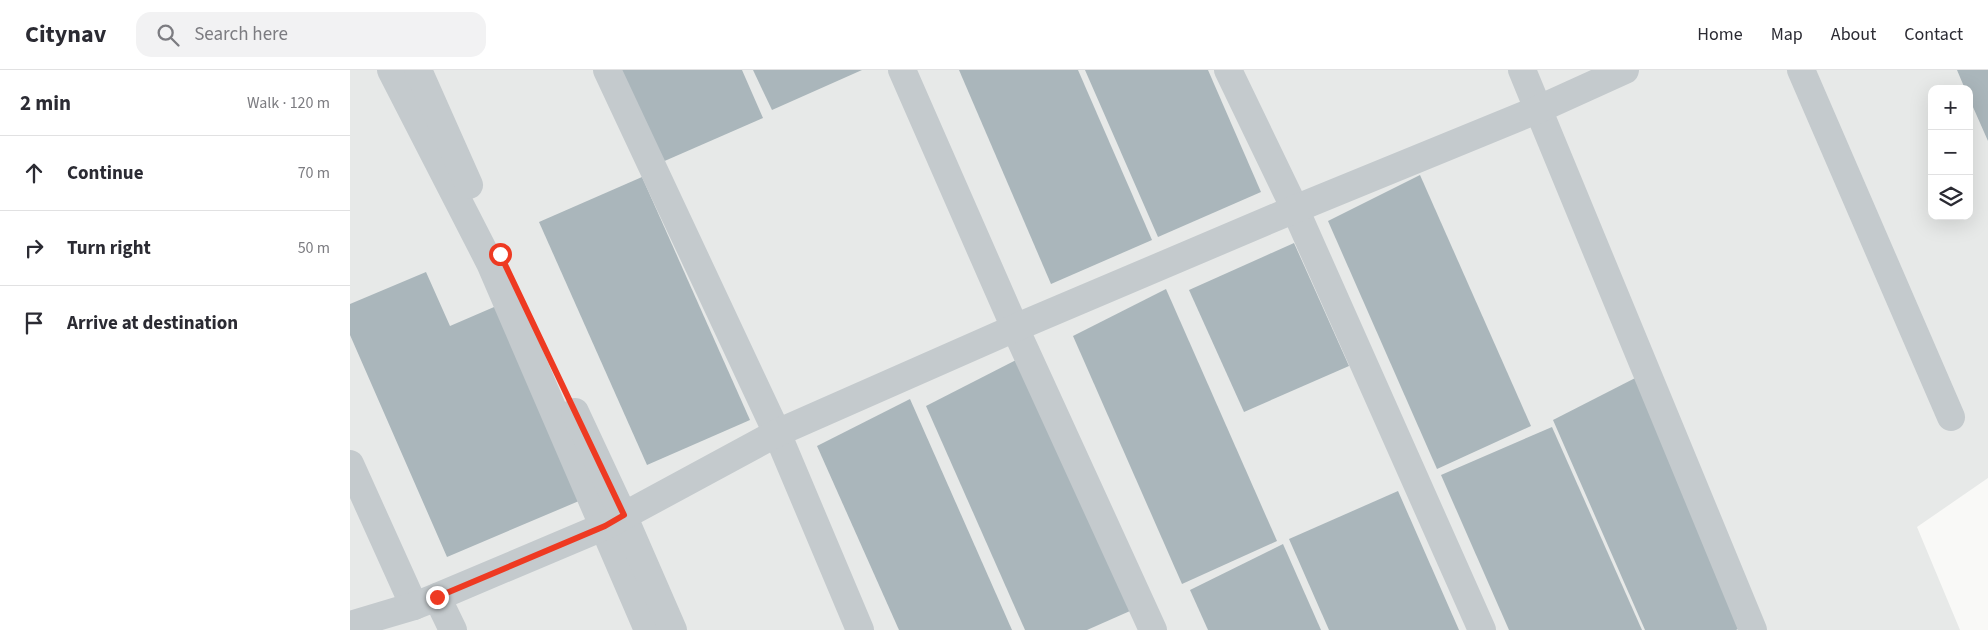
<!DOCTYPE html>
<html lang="en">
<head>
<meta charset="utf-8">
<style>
  body { margin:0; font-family:"Source Sans 3",sans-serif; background:#f2f2f3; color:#2b2b33 }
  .controls { position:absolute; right:15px; top:15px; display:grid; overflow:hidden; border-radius:10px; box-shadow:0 5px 20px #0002 }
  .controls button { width:45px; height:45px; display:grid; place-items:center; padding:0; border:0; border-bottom:1px solid #e1e1e2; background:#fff; color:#2b2b33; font:25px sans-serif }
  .stop { position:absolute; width:15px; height:15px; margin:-11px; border:4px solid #ee3a22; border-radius:50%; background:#fff }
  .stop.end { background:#ee3a22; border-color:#fff; box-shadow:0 1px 5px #0008 }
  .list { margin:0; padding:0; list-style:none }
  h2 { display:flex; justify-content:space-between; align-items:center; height:65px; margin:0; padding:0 20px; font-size:21px }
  h2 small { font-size:16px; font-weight:400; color:#7c7c81 }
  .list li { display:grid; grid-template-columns:32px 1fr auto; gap:15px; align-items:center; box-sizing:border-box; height:75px; padding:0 20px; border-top:1px solid #e1e1e2 }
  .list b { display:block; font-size:19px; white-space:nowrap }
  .list em { font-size:16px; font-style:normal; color:#7c7c81 }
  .icon { flex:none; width:28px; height:28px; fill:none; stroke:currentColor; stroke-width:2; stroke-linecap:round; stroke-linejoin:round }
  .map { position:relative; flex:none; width:1638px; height:560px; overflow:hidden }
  header { display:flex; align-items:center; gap:30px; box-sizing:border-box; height:70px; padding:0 25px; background:#fff; border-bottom:1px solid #e1e1e2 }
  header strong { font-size:24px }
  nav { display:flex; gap:28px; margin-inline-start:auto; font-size:18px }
  .search { width:350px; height:45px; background:#f2f2f3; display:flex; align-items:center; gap:12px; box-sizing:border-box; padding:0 18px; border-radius:15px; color:#7c7c81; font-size:19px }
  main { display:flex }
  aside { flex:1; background:#fff }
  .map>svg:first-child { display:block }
</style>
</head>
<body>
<header>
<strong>Citynav</strong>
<div class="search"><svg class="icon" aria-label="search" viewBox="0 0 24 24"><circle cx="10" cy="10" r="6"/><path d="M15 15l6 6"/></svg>Search here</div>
<nav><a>Home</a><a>Map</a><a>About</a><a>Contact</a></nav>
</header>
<main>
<aside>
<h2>2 min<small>Walk · 120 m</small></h2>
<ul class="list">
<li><svg class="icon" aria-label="ahead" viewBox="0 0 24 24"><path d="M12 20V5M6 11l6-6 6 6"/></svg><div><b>Continue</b></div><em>70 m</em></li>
<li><svg class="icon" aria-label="right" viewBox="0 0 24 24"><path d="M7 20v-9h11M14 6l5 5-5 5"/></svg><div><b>Turn right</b></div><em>50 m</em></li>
<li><svg class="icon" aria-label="arrive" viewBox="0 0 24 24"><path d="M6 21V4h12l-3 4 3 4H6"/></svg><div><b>Arrive at destination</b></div></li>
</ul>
</aside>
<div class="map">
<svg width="1638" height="560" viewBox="0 0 1638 560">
  <rect width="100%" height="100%" fill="#f9f9f7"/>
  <path fill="#e7e9e8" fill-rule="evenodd" d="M0,0H1638V408L1567,457L1610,560H0ZM1582,19H1619V146H1582Z"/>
  <g fill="#aab6bb">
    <path d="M270,0H392L413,48L310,93Z"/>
    <path d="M403,0H512L422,40Z"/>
    <path d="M609,0H728L802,170L701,214Z"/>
    <path d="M735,0H858L911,122L808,167Z"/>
    <path d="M1607,0H1638V71L1619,28V19H1615Z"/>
    <path d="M1070,105L1181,356L1087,399L978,151Z"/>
    <path d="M292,107L400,350L297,395L189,152Z"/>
    <path d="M944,173L999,296L894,342L839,220Z"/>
    <path d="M76,202L100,256L151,234L236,428L97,487L0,265V234Z"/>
    <path d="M816,219L927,471L832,514L723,266Z"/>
    <path d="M668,289L780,541L737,560H675L576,336Z"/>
    <path d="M1295,303L1398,554L1386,560H1295L1203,350Z"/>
    <path d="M560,329L662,560H549L467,376Z"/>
    <path d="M1202,357L1292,560H1159L1091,405Z"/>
    <path d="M1048,421L1109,560H979L939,469Z"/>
    <path d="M933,474L971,560H858L840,520Z"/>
  </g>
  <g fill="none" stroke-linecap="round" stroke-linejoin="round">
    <g stroke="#c4cacd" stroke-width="28">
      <path d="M41,0L140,193L298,560"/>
      <path d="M68,0L119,115"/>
      <path d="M257,0L427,363L510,560"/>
      <path d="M552,0L665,258L803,560"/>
      <path d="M878,0L945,139L1132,560"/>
      <path d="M1172,0L1403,560"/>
      <path d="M1451,0L1601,347"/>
      <path d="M225,342L273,445L323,560"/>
      <path d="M0,394L64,536"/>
      <path d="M87,527L103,560"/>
      <path d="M0,555L64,536L87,527L255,456L427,363L665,258L945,139L1189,39L1275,0"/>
    </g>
  </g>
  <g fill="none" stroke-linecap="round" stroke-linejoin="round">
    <path stroke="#ee3a22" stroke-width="6" d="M87,527L255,456L274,445L150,184"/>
  </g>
</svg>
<div class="controls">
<button>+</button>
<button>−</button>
<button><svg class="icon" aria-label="layers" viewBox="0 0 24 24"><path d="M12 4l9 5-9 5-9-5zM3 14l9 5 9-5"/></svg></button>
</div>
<div class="stop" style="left:150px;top:184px"></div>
<div class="stop end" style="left:87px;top:527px"></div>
</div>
</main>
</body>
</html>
